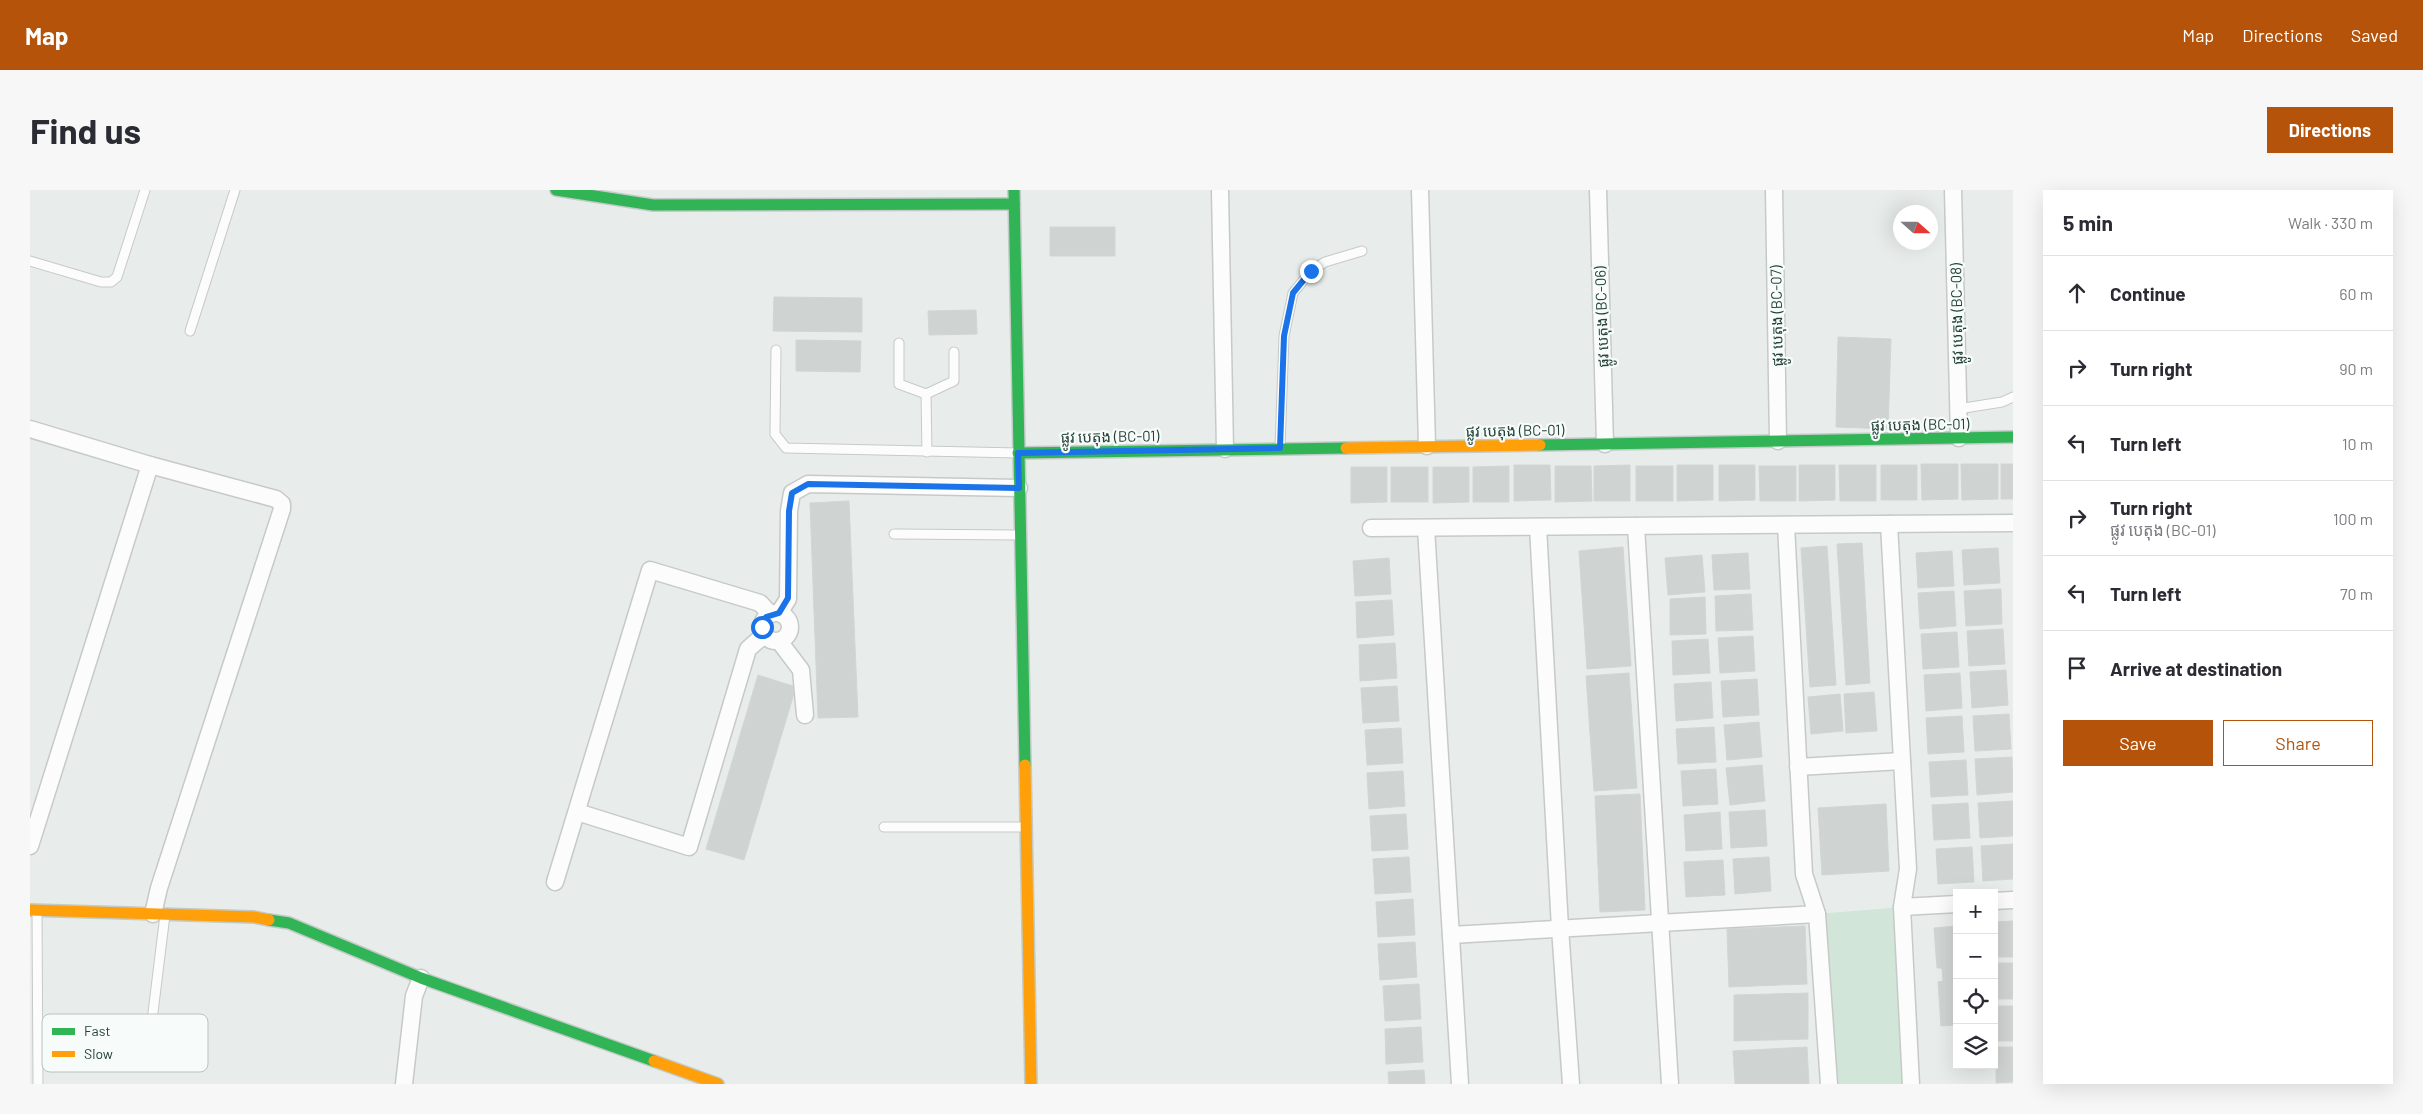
<!DOCTYPE html>
<html lang="en">
<head>
<meta charset="utf-8">
<style>
  body { margin:0; font-family:Barlow,"Noto Sans Khmer",sans-serif; background:#f7f7f7; color:#2b2b33 }
  .controls { position:absolute; right:15px; bottom:15px; display:grid; overflow:hidden; border-radius:0px; box-shadow:0 5px 20px #0002 }
  .controls button { width:45px; height:45px; display:grid; place-items:center; padding:0; border:0; border-bottom:1px solid #e1e1e2; background:#fff; color:#2b2b33; font:25px sans-serif }
  .compass { position:absolute; left:1863px; top:15px; width:45px; height:45px; border-radius:50%; background:#fff; box-shadow:0 5px 20px #0002; rotate:111deg }
  .stop { position:absolute; width:15px; height:15px; margin:-11px; border:4px solid #1a73e8; border-radius:50%; background:#fff }
  .stop.end { background:#1a73e8; border-color:#fff; box-shadow:0 1px 5px #0008 }
  .list { margin:0; padding:0; list-style:none }
  h2 { display:flex; justify-content:space-between; align-items:center; height:65px; margin:0; padding:0 20px; font-size:21px }
  h2 small { font-size:16px; font-weight:400; color:#7c7c81 }
  .list li { display:grid; grid-template-columns:32px 1fr auto; gap:15px; align-items:center; box-sizing:border-box; height:75px; padding:0 20px; border-top:1px solid #e1e1e2 }
  .list b { display:block; font-size:19px; white-space:nowrap }
  .list p { margin:0; font-size:16px; white-space:nowrap; color:#7c7c81 }
  .list em { font-size:16px; font-style:normal; color:#7c7c81 }
  .actions { display:flex; gap:10px; padding:15px 20px }
  .actions a { flex:1; padding:11px 0; border:1px solid #b45309; border-radius:0px; text-align:center; font-size:18px; color:#b45309 }
  .actions .main { background:#b45309; color:#fff }
  .icon { flex:none; width:28px; height:28px; fill:none; stroke:currentColor; stroke-width:2; stroke-linecap:round; stroke-linejoin:round }
  .map { position:relative; flex:none; width:1983px; height:894px; overflow:hidden; border-radius:0px }
  header { display:flex; align-items:center; gap:30px; box-sizing:border-box; height:70px; padding:0 25px; background:#b45309; color:#fff }
  header strong { font-size:24px }
  nav { display:flex; gap:28px; margin-inline-start:auto; font-size:18px }
  .intro { display:flex; align-items:center; justify-content:space-between; box-sizing:border-box; height:120px; padding:0 30px }
  h1 { margin:0; font-size:35px }
  .button { padding:12px 22px; border-radius:0px; background:#b45309; color:#fff; font-size:18px; font-weight:700 }
  main { display:flex; gap:30px; padding:0 30px }
  aside { flex:1; background:#fff; border-radius:0px; box-shadow:0 5px 20px #0002 }
  .map>svg:first-child { display:block }
</style>
</head>
<body>
<header>
<strong>Map</strong>
<nav><a>Map</a><a>Directions</a><a>Saved</a></nav>
</header>
<div class="intro"><h1>Find us</h1><a class="button">Directions</a></div>
<main>
<div class="map">
<svg width="1983" height="894" viewBox="0 0 1983 894">
  <rect width="100%" height="100%" fill="#e8edeb"/>
  <path fill="#d1e6d8" d="M1872,717L1881,894H1799L1787,724Z"/>
  <g fill="#cfd4d2" stroke="#d1d6d4">
    <rect x="1020" y="37" width="65" height="29"/>
    <path d="M744,107L832,108V142L743,141Z"/>
    <path d="M946,120L947,144L899,145L898,121Z"/>
    <path d="M1808,147L1861,149L1858,239L1806,237Z"/>
    <path d="M766,150L831,151L830,182L766,181Z"/>
    <path d="M1891,274H1928V309L1892,310Z"/>
    <path d="M1931,274H1968V309L1932,310Z"/>
    <rect x="1971" y="274" width="12" height="35"/>
    <path d="M1484,275H1520L1521,310L1484,311Z"/>
    <path d="M1600,275V311H1564V276Z"/>
    <path d="M1647,275H1683V310L1647,311Z"/>
    <path d="M1689,275H1725V310L1689,311Z"/>
    <path d="M1769,275H1805V310L1769,311Z"/>
    <path d="M1809,275H1846V311H1810Z"/>
    <rect x="1851" y="275" width="36" height="35"/>
    <path d="M1479,276V312H1443V277Z"/>
    <path d="M1525,276H1561L1562,311L1525,312Z"/>
    <rect x="1606" y="276" width="37" height="35"/>
    <path d="M1729,276H1766V311H1730Z"/>
    <path d="M1321,277H1357V312L1321,313Z"/>
    <rect x="1361" y="277" width="37" height="35"/>
    <path d="M1403,277H1439V312L1403,313Z"/>
    <path d="M819,311L828,527L788,528L780,313Z"/>
    <path d="M1832,353L1840,493L1816,495L1807,354Z"/>
    <path d="M1797,356L1806,495L1780,497L1771,358Z"/>
    <path d="M1593,357L1601,476L1557,479L1549,361Z"/>
    <path d="M1968,358L1970,393L1934,395L1932,360Z"/>
    <path d="M1922,361L1924,396L1888,398L1886,363Z"/>
    <path d="M1718,363L1720,399L1684,400L1682,365Z"/>
    <path d="M1672,365L1675,402L1638,405L1635,368Z"/>
    <path d="M1359,368L1361,404L1325,406L1323,371Z"/>
    <path d="M1971,399L1972,434L1936,436L1934,401Z"/>
    <path d="M1924,401L1926,436L1890,439L1888,403Z"/>
    <path d="M1721,404L1723,440L1686,441L1685,406Z"/>
    <path d="M1675,407L1676,444L1640,445V409Z"/>
    <path d="M1362,410L1364,445L1327,448L1326,412Z"/>
    <path d="M1973,439L1975,474L1939,476L1937,441Z"/>
    <path d="M1927,442L1929,477L1893,479L1891,444Z"/>
    <path d="M1723,446L1725,481L1690,483L1688,448Z"/>
    <path d="M1678,449L1680,483L1643,485L1642,451Z"/>
    <path d="M1365,453L1367,488L1330,491L1329,455Z"/>
    <path d="M1976,480L1978,515L1942,518L1940,482Z"/>
    <path d="M1599,483L1607,598L1564,601L1556,486Z"/>
    <path d="M1930,483L1932,518L1896,521L1894,485Z"/>
    <path d="M728,485L766,497L714,670L676,659Z"/>
    <path d="M1727,489L1729,525L1693,527L1691,491Z"/>
    <path d="M1681,492L1683,528L1646,531L1644,494Z"/>
    <path d="M1367,496L1369,531L1333,533L1331,498Z"/>
    <path d="M1844,502L1847,541L1816,543L1814,504Z"/>
    <path d="M1810,504L1813,541L1781,544L1778,507Z"/>
    <path d="M1979,524L1981,559L1945,561L1943,526Z"/>
    <path d="M1932,526L1934,562L1898,564L1896,528Z"/>
    <path d="M1729,532L1732,567L1697,570L1694,535Z"/>
    <path d="M1684,537L1686,572L1648,574L1646,539Z"/>
    <path d="M1371,538L1373,573L1337,575L1335,540Z"/>
    <path d="M1982,567L1983,602L1947,605L1945,569Z"/>
    <path d="M1936,570L1938,605L1901,607L1899,572Z"/>
    <path d="M1732,575L1735,611L1700,615L1696,578Z"/>
    <path d="M1686,579L1688,614L1653,616L1651,581Z"/>
    <path d="M1373,581L1375,616L1339,619L1337,583Z"/>
    <path d="M1610,604L1615,720L1570,722L1565,606Z"/>
    <path d="M1983,611V646L1950,648L1948,613Z"/>
    <path d="M1938,613L1940,648L1904,650L1902,615Z"/>
    <path d="M1856,614L1859,681L1792,685L1788,618Z"/>
    <path d="M1735,620L1737,656L1701,658L1699,622Z"/>
    <path d="M1690,622L1692,659L1656,661L1654,625Z"/>
    <path d="M1376,624L1378,659L1342,661L1340,626Z"/>
    <path d="M1983,654V689L1953,691L1951,656Z"/>
    <path d="M1942,657L1944,692L1908,694L1906,659Z"/>
    <path d="M1379,667L1381,702L1345,704L1343,669Z"/>
    <path d="M1739,667L1741,701L1705,704L1703,669Z"/>
    <path d="M1693,670L1695,705L1656,707L1654,672Z"/>
    <path d="M1383,709L1385,745L1348,747L1346,712Z"/>
    <path d="M1983,731V767H1964V732Z"/>
    <path d="M1775,736L1777,794L1699,797L1697,739Z"/>
    <path d="M1927,736V835L1911,836L1908,792L1913,791L1912,778H1907L1904,738Z"/>
    <path d="M1385,752L1387,787L1350,790L1348,754Z"/>
    <rect x="1964" y="773" width="19" height="36"/>
    <path d="M1389,794L1391,829L1355,831L1353,796Z"/>
    <path d="M1778,803V849L1704,851V805Z"/>
    <rect x="1964" y="816" width="19" height="35"/>
    <path d="M1391,837L1393,872L1356,874L1355,839Z"/>
    <path d="M1777,857L1779,894H1705L1703,861Z"/>
    <path d="M1966,857H1983V892L1966,893Z"/>
    <path d="M1394,880L1395,894H1359L1358,882Z"/>
  </g>
  <g fill="none" stroke-linecap="round" stroke-linejoin="round">
    <defs>
      <g id="lane">
        <path d="M0,71L71,92H81L87,87L115,0"/>
        <path d="M160,141L205,0"/>
        <path d="M869,153V194L896,204L897,262"/>
        <path d="M746,160L745,244L756,258L988,263"/>
        <path d="M896,204L924,191V162"/>
        <path d="M1928,219L1972,212L1983,207"/>
        <path d="M1250,258L1254,146L1263,103L1281,81L1295,72L1332,61"/>
        <path d="M864,344L990,345"/>
        <path d="M854,637H995"/>
        <path d="M7,720L8,894"/>
        <path d="M117,871L135,725"/>
      </g>
      <g id="street">
        <path d="M1190,0L1195,259"/>
        <path d="M1390,0L1397,256"/>
        <path d="M1568,0L1575,254"/>
        <path d="M1744,0L1748,251"/>
        <path d="M1923,0L1929,248"/>
        <path d="M0,239L120,275L246,309L252,314V319L129,698L123,724"/>
        <path d="M1859,334L1878,679L1872,717L1881,894"/>
        <path d="M1756,335L1774,684L1787,724L1799,894"/>
        <path d="M1606,336L1640,894"/>
        <path d="M1508,337L1530,738L1541,894"/>
        <path d="M1341,338L1983,333"/>
        <path d="M1396,338L1430,894"/>
        <circle cx="746" cy="437" r="14"/>
        <path d="M749,423L758,409L759,321L762,303L778,294L989,298"/>
        <path d="M749,451L771,480L775,525"/>
        <path d="M1768,577L1872,571"/>
        <path d="M547,622L659,657L718,459L734,445"/>
        <path d="M0,656L120,275"/>
        <path d="M525,692L620,380L730,413L740,424"/>
        <path d="M1964,711L1983,710"/>
        <path d="M1872,717L1927,714"/>
        <path d="M1421,745L1787,724"/>
        <path d="M374,894L384,806L391,788"/>
      </g>
      <g id="fast">
        <path d="M526,0L623,15L984,14"/>
        <path d="M984,0L995,575"/>
        <path d="M1510,255L1983,247"/>
        <path d="M988,263L1316,258"/>
        <path d="M239,730L259,733L391,788L624,871"/>
      </g>
      <g id="slow">
        <path d="M1316,258L1510,255"/>
        <path d="M995,575L1001,894"/>
        <path d="M0,720L224,727L239,730"/>
        <path d="M624,871L688,894"/>
      </g>
    </defs>
    <use href="#lane" stroke="#c5cac8" stroke-width="11"/>
    <use href="#street" stroke="#c5cac8" stroke-width="19"/>
    <use href="#fast" stroke="#c3cbc8" stroke-width="14"/>
    <use href="#slow" stroke="#c3cbc8" stroke-width="14"/>
    <use href="#lane" stroke="#fcfcfc" stroke-width="9"/>
    <use href="#street" stroke="#fcfcfc" stroke-width="16"/>
    <use href="#fast" stroke="#30b455" stroke-width="11"/>
    <use href="#slow" stroke="#ff9f0a" stroke-width="11"/>
  </g>
  <g fill="none" stroke-linecap="round" stroke-linejoin="round">
    <path stroke="#1a73e8" stroke-width="6" d="M732,437L736,427L749,423L758,408L759,321L762,303L778,294L989,298L988,263L1250,258L1254,146L1263,103L1281,81"/>
  </g>
  <g text-anchor="middle" dominant-baseline="central" stroke-width="4.5" stroke-linejoin="round" paint-order="stroke">
    <g font-size="15" fill="#24423a" stroke="#f7fbf9">
      <text transform="translate(1926 124) rotate(-91)">ផ្លូវ បេតុង (BC-08)</text>
      <text transform="translate(1746 126) rotate(-91)">ផ្លូវ បេតុង (BC-07)</text>
      <text transform="translate(1571 127) rotate(-92)">ផ្លូវ បេតុង (BC-06)</text>
      <text transform="translate(1890 234) rotate(-1)">ផ្លូវ បេតុង (BC-01)</text>
      <text transform="translate(1485 240) rotate(-1)">ផ្លូវ បេតុង (BC-01)</text>
      <text transform="translate(1080 246) rotate(-1)">ផ្លូវ បេតុង (BC-01)</text>
    </g>
  </g>
  <rect x="12" y="824" width="166" height="58" rx="8" fill="#f7fbf9" stroke="#b8c4c0" stroke-width="1"/>
  <rect x="22" y="838" width="23" height="7" fill="#30b455"/>
  <rect x="22" y="861" width="23" height="6" fill="#ff9f0a"/>
  <g font-size="14" fill="#24423a">
    <text x="54" y="846">Fast</text>
    <text x="54" y="869">Slow</text>
  </g>
</svg>
<div class="controls">
<button>+</button>
<button>−</button>
<button><svg class="icon" aria-label="locate" viewBox="0 0 24 24"><circle cx="12" cy="12" r="6"/><path d="M12 2v4M12 18v4M2 12h4M18 12h4"/></svg></button>
<button><svg class="icon" aria-label="layers" viewBox="0 0 24 24"><path d="M12 4l9 5-9 5-9-5zM3 14l9 5 9-5"/></svg></button>
</div>
<svg class="compass" viewBox="-18 -18 36 36"><path d="M0-13l5 13h-10z" fill="#e53935"/><path d="M0 13l5-13h-10z" fill="#7c7c81"/></svg>
<div class="stop" style="left:732px;top:437px"></div>
<div class="stop end" style="left:1281px;top:81px"></div>
</div>
<aside>
<h2>5 min<small>Walk · 330 m</small></h2>
<ul class="list">
<li><svg class="icon" aria-label="ahead" viewBox="0 0 24 24"><path d="M12 20V5M6 11l6-6 6 6"/></svg><div><b>Continue</b></div><em>60 m</em></li>
<li><svg class="icon" aria-label="right" viewBox="0 0 24 24"><path d="M7 20v-9h11M14 6l5 5-5 5"/></svg><div><b>Turn right</b></div><em>90 m</em></li>
<li><svg class="icon" aria-label="left" viewBox="0 0 24 24"><path d="M17 20v-9H6M10 6l-5 5 5 5"/></svg><div><b>Turn left</b></div><em>10 m</em></li>
<li><svg class="icon" aria-label="right" viewBox="0 0 24 24"><path d="M7 20v-9h11M14 6l5 5-5 5"/></svg><div><b>Turn right</b><p>ផ្លូវ បេតុង (BC-01)</p></div><em>100 m</em></li>
<li><svg class="icon" aria-label="left" viewBox="0 0 24 24"><path d="M17 20v-9H6M10 6l-5 5 5 5"/></svg><div><b>Turn left</b></div><em>70 m</em></li>
<li><svg class="icon" aria-label="arrive" viewBox="0 0 24 24"><path d="M6 21V4h12l-3 4 3 4H6"/></svg><div><b>Arrive at destination</b></div></li>
</ul>
<div class="actions"><a class="main">Save</a><a>Share</a></div>
</aside>
</main>
</body>
</html>
